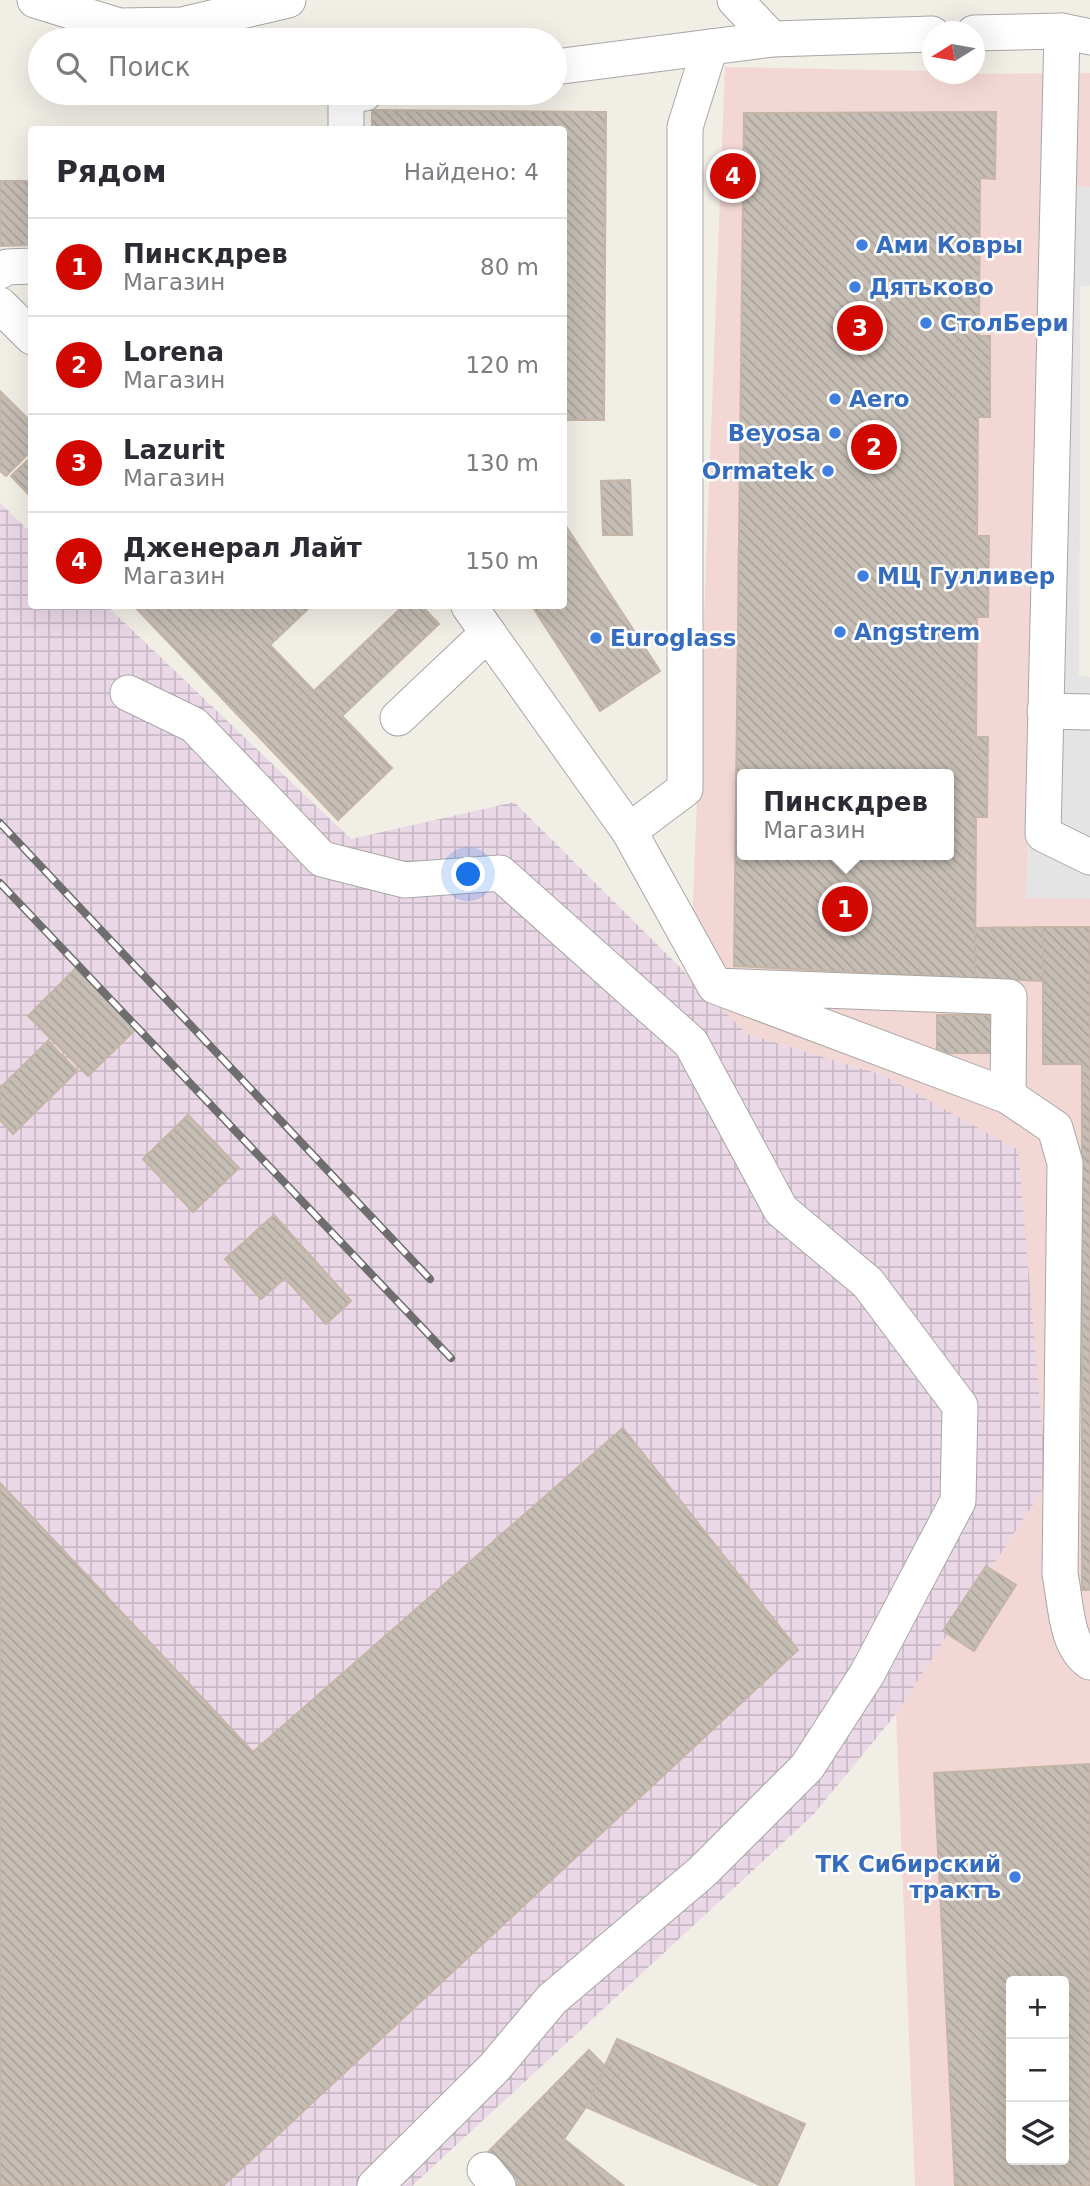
<!DOCTYPE html>
<html lang="ru">
<head>
<meta charset="utf-8">
<style>
  body { margin:0; font-family:"DejaVu Sans",sans-serif; background:#f2f2f3; color:#2b2b33 }
  .controls { position:absolute; right:21px; bottom:21px; display:grid; overflow:hidden; border-radius:7px; box-shadow:0 7px 28px #0002 }
  .controls button { width:63px; height:63px; display:grid; place-items:center; padding:0; border:0; border-bottom:2px solid #e1e1e2; background:#fff; color:#2b2b33; font:35px sans-serif }
  .compass { position:absolute; left:922px; top:21px; width:63px; height:63px; border-radius:50%; background:#fff; box-shadow:0 7px 28px #0002; rotate:259deg }
  .you { position:absolute; left:469px; top:875px; width:24px; height:24px; margin:-18px; border:5px solid #fff; border-radius:50%; background:#1a73e8; box-shadow:0 0 0 10px #1a73e833 }
  .badge { display:grid; place-items:center; width:46px; height:46px; border-radius:50%; background:#d10800; color:#fff; font-size:23px; font-weight:700 }
  .pin { position:absolute; translate:-50% -50%; border:4px solid #fff; box-shadow:0 2px 7px #0006 }
  .popup { position:absolute; left:737px; top:769px; width:217px; height:91px; box-sizing:border-box; display:grid; place-content:center; border-radius:7px; background:#fff; filter:drop-shadow(0 2px 5px #0005); font-size:23px; white-space:nowrap; color:#7c7c81 }
  .popup b { font-size:26px; color:#2b2b33 }
  .popup::after { content:''; position:absolute; left:50%; top:100%; margin-left:-14px; border:14px solid transparent; border-top-color:#fff }
  .list { margin:0; padding:0; list-style:none }
  h2 { display:flex; justify-content:space-between; align-items:center; height:91px; margin:0; padding:0 28px; font-size:30px }
  h2 small { font-size:23px; font-weight:400; color:#7c7c81 }
  .list li { display:grid; grid-template-columns:46px 1fr auto; gap:21px; align-items:center; box-sizing:border-box; height:98px; padding:0 28px; border-top:2px solid #e1e1e2 }
  .list b { display:block; font-size:26px; white-space:nowrap }
  .list p { margin:0; font-size:23px; white-space:nowrap; color:#7c7c81 }
  .list em { font-size:23px; font-style:normal; color:#7c7c81 }
  .icon { flex:none; width:38px; height:38px; fill:none; stroke:currentColor; stroke-width:2; stroke-linecap:round; stroke-linejoin:round }
  .map { position:relative; flex:none; width:1090px; height:2186px; overflow:hidden }
  .search { position:absolute; background:#fff; box-shadow:0 7px 28px #0002; left:28px; top:28px; width:539px; height:77px; display:flex; align-items:center; gap:18px; box-sizing:border-box; padding:0 24px; border-radius:38px; color:#7c7c81; font-size:26px }
  .panel { position:absolute; background:#fff; box-shadow:0 7px 28px #0002; left:28px; top:126px; width:539px; height:483px; border-radius:7px }
  .map>svg:first-child { display:block }
</style>
</head>
<body>
<div class="map">
<svg width="1090" height="2186" viewBox="0 0 1090 2186">
  <defs>
    <pattern id="industrial-grid" width="8" height="8" patternUnits="userSpaceOnUse" patternTransform="scale(1.75)"><rect width="8" height="8" fill="#ebd8e7"/><path d="M0 4h8M4 0v8" fill="none" stroke="#c9b9c6"/></pattern>
    <pattern id="building-back-hatch" width="6" height="6" patternUnits="userSpaceOnUse" patternTransform="scale(1.75)"><rect width="6" height="6" fill="#c6beb5"/><path d="M-1 5l2 2M0 0l6 6M5-1l2 2" fill="none" stroke="#aaa39b"/></pattern>
  </defs>
  <rect width="100%" height="100%" fill="#f1eee6"/>
  <path fill="#f3d7d4" fill-rule="evenodd" d="M725,67L932,71V74L1090,73V285L1080,286L1079,676L1090,677V2186H915L896,1714L1047,1483L883,1075L747,1034L690,981ZM742,774H948V855H742ZM1011,1981H1064V2160H1011Z"/>
  <path fill="url(#industrial-grid)" d="M0,503L31,533L32,606H107L351,839L514,802L747,1034L883,1075L1018,1150L1047,1483L896,1714L813,1815L412,2186H0Z"/>
  <path fill="#e4e4e4" d="M1050,186L1090,187V285L1080,286L1079,676L1090,677V899L1026,898Z"/>
  <g fill="url(#building-back-hatch)" stroke="#c5b5a7" stroke-width="2" fill-rule="evenodd">
    <path d="M372,110L606,112L604,420H564V130H372Z"/>
    <path d="M996,112L995,179L980,178L979,336H990V417H978L977,536H989L988,617H977L976,737H988L987,817H976L975,978L734,966L744,113ZM742,774H948V855H742Z"/>
    <path d="M0,181H32V245L0,246Z"/>
    <path d="M0,391L32,423V450L6,476L0,471Z"/>
    <path d="M32,456V498L11,476Z"/>
    <path d="M630,480L632,535H603L601,481Z"/>
    <path d="M564,523L660,671L600,711L532,606H564Z"/>
    <path d="M134,606H311L270,645L314,691L403,606H422L439,624L342,716L392,768L338,820Z"/>
    <path d="M1043,927H1090V1590H1082V1064H1043Z"/>
    <path d="M1043,927V981L975,978V928Z"/>
    <path d="M76,968L136,1029L88,1076L28,1016Z"/>
    <rect x="937" y="1015" width="56" height="38"/>
    <path d="M48,1041L77,1071L13,1134L0,1120V1088Z"/>
    <path d="M188,1115L239,1168L193,1212L143,1159Z"/>
    <path d="M274,1215L351,1301L326,1324L285,1278L261,1299L225,1259Z"/>
    <path d="M623,1428L798,1650L223,2186H0V1483L253,1752Z"/>
    <path d="M986,1566L1016,1585L974,1651L943,1631Z"/>
    <path d="M1090,1764V2186H955L934,1773ZM1011,1981H1064V2160H1011Z"/>
    <path d="M617,2039L805,2124L777,2186H762L586,2107Z"/>
    <path d="M589,2050L605,2066L586,2107L564,2139L624,2186H515L488,2152Z"/>
  </g>
  <g fill="none" stroke-linecap="round" stroke-linejoin="round">
    <defs>
      <g id="minor">
        <path d="M35,0L119,26L182,25L288,0"/>
        <path d="M735,0L772,39"/>
        <path d="M1062,31L1043,834L1090,857"/>
        <path d="M974,33L1062,31L1090,37"/>
        <path d="M555,67L772,39L932,34"/>
        <path d="M346,130V95L365,93"/>
        <path d="M0,271L7,267L32,266"/>
        <path d="M0,305L32,337"/>
        <path d="M469,606L488,633"/>
        <path d="M128,693L194,725L322,859L405,880L500,873L691,1043L781,1210L868,1283L960,1406L958,1501L867,1674L807,1767L702,1872L552,1999L494,2068L375,2186"/>
        <path d="M1045,711L1090,712"/>
        <path d="M398,718L488,633L629,831L715,986L1008,1096L1009,997L715,986"/>
        <path d="M629,831L685,789V127L710,47"/>
        <path d="M1008,1096L1055,1128L1065,1163L1060,1574C1066,1602 1065,1645 1090,1662"/>
        <path d="M485,2170L498,2186"/>
      </g>
    </defs>
    <use href="#minor" stroke="#a7a7a7" stroke-width="37"/>
    <use href="#minor" stroke="#fff" stroke-width="35"/>
    <defs>
      <g id="rail">
        <path d="M0,823L430,1279"/>
        <path d="M0,883L451,1358"/>
      </g>
    </defs>
    <use href="#rail" stroke="#6e6e6e" stroke-width="8"/>
    <use href="#rail" stroke="#fff" stroke-width="5" stroke-dasharray="16" stroke-linecap="butt"/>
  </g>
  <g fill="#3f7fe0" stroke="#fff" stroke-width="2.5">
    <circle cx="862" cy="245" r="7"/>
    <circle cx="855" cy="287" r="7"/>
    <circle cx="926" cy="323" r="7"/>
    <circle cx="835" cy="399" r="7"/>
    <circle cx="835" cy="433" r="7"/>
    <circle cx="828" cy="471" r="7"/>
    <circle cx="863" cy="576" r="7"/>
    <circle cx="840" cy="632" r="7"/>
    <circle cx="596" cy="638" r="7"/>
    <circle cx="1015" cy="1877" r="7"/>
  </g>
  <g text-anchor="middle" dominant-baseline="central" stroke-width="5" stroke-linejoin="round" paint-order="stroke">
    <g font-size="23" font-weight="bold" fill="#366cbe" stroke="#fff" text-anchor="start">
      <text x="876" y="245">Ами Ковры</text>
      <text x="869" y="287">Дятьково</text>
      <text x="940" y="323">СтолБери</text>
      <text x="849" y="399">Aero</text>
      <text x="821" y="433" text-anchor="end">Beyosa</text>
      <text x="814" y="471" text-anchor="end">Ormatek</text>
      <text x="877" y="576">МЦ Гулливер</text>
      <text x="854" y="632">Angstrem</text>
      <text x="610" y="638">Euroglass</text>
      <text x="1001" y="1864" text-anchor="end">ТК Сибирский<tspan x="1001" dy="26">трактъ</tspan></text>
    </g>
  </g>
</svg>
<div class="controls">
<button>+</button>
<button>−</button>
<button><svg class="icon" aria-label="layers" viewBox="0 0 24 24"><path d="M12 4l9 5-9 5-9-5zM3 14l9 5 9-5"/></svg></button>
</div>
<svg class="compass" viewBox="-18 -18 36 36"><path d="M0-13l5 13h-10z" fill="#e53935"/><path d="M0 13l5-13h-10z" fill="#7c7c81"/></svg>
<div class="you"></div>
<div class="pin badge" style="left:845px;top:909px">1</div>
<div class="popup"><b>Пинскдрев</b>Магазин</div>
<div class="pin badge" style="left:874px;top:447px">2</div>
<div class="pin badge" style="left:860px;top:328px">3</div>
<div class="pin badge" style="left:733px;top:176px">4</div>
<div class="search"><svg class="icon" aria-label="search" viewBox="0 0 24 24"><circle cx="10" cy="10" r="6"/><path d="M15 15l6 6"/></svg>Поиск</div>
<section class="panel">
<h2>Рядом<small>Найдено: 4</small></h2>
<ul class="list">
<li><span class="badge">1</span><div><b>Пинскдрев</b><p>Магазин</p></div><em>80 m</em></li>
<li><span class="badge">2</span><div><b>Lorena</b><p>Магазин</p></div><em>120 m</em></li>
<li><span class="badge">3</span><div><b>Lazurit</b><p>Магазин</p></div><em>130 m</em></li>
<li><span class="badge">4</span><div><b>Дженерал Лайт</b><p>Магазин</p></div><em>150 m</em></li>
</ul>
</section>
</div>
</body>
</html>
